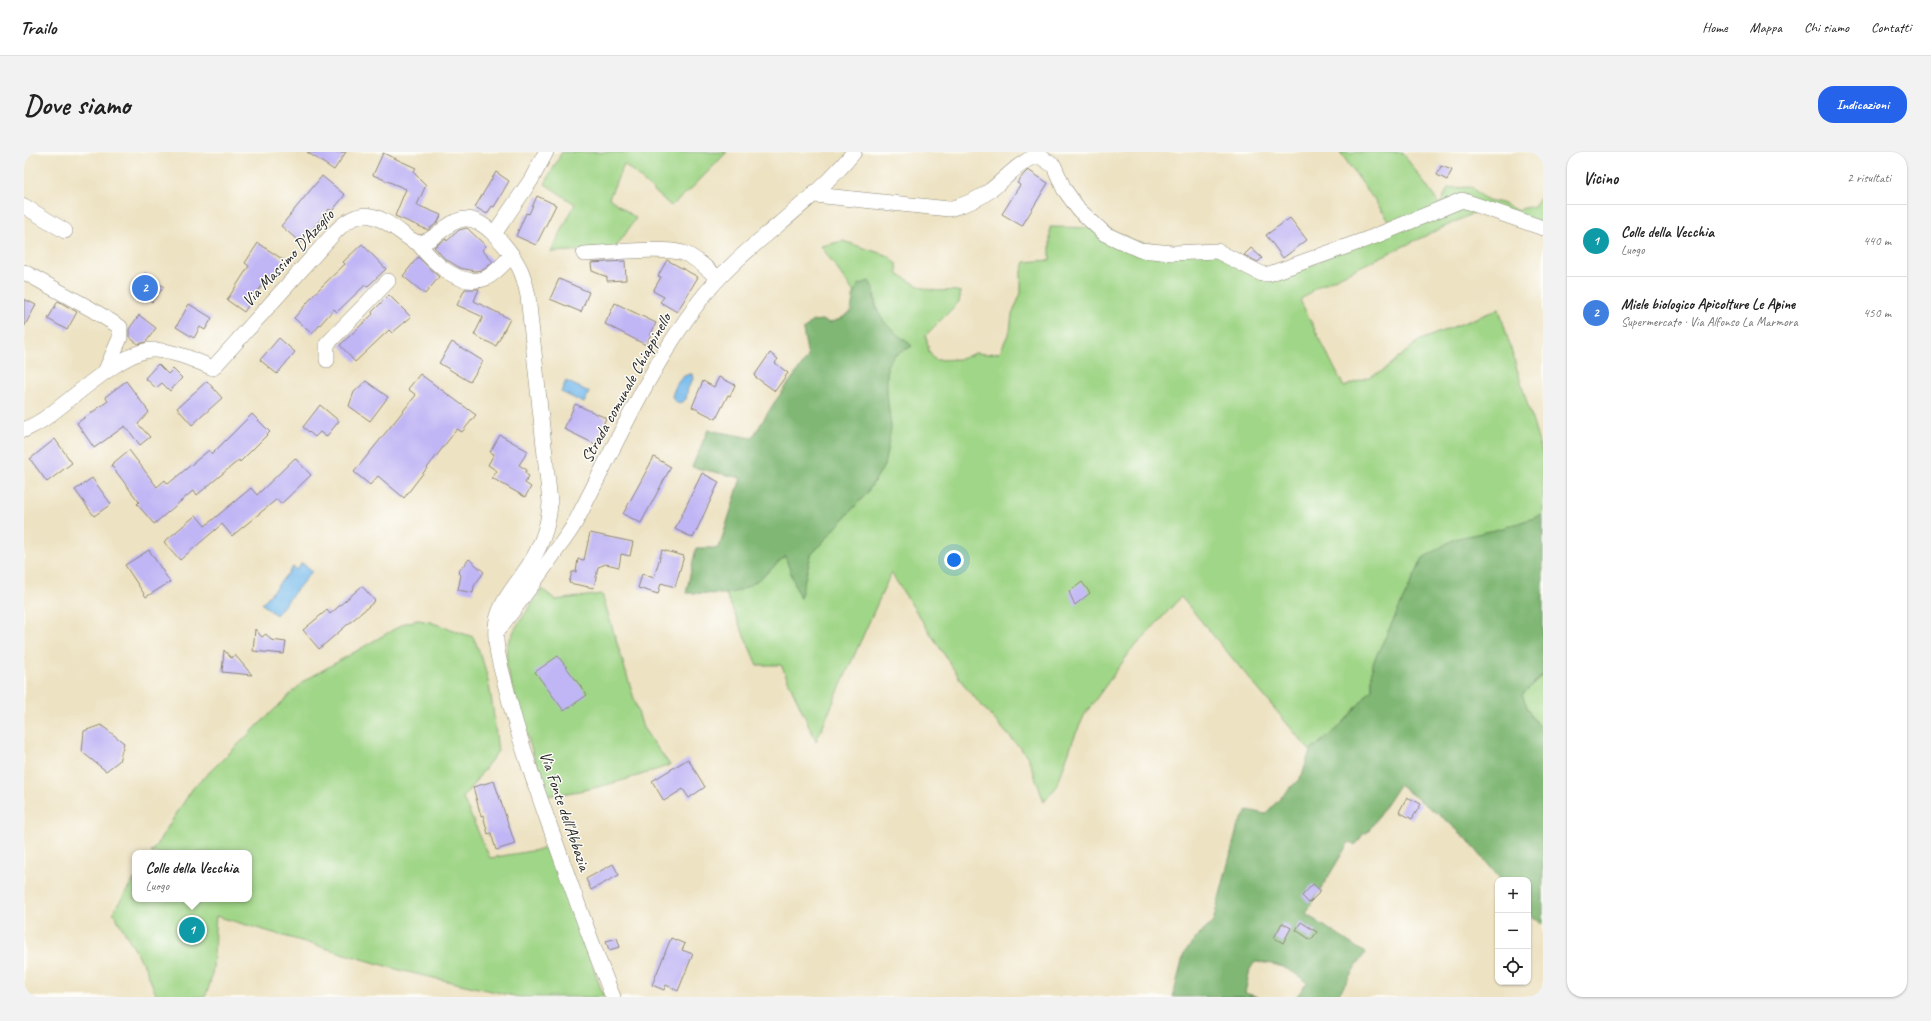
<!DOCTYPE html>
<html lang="it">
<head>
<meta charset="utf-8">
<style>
  body { margin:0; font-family:Caveat,sans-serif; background:#f2f2f2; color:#222 }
  .controls { position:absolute; right:12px; bottom:12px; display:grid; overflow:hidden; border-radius:8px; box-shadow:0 1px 3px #0004 }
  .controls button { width:36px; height:36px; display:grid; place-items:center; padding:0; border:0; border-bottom:1px solid #e0e0e0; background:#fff; color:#222; font:20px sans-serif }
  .you { position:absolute; left:930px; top:408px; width:14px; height:14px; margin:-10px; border:3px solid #fff; border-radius:50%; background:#1a73e8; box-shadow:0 0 0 6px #1a73e833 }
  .badge { display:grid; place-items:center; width:26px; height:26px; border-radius:50%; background:#2563eb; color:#fff; font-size:13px; font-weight:700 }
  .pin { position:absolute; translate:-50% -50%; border:2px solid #fff; box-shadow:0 1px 4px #0006 }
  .popup { position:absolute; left:108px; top:698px; width:120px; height:52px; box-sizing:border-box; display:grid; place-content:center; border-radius:8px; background:#fff; filter:drop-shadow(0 1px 3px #0005); font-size:13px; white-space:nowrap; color:#767676 }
  .popup b { font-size:15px; color:#222 }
  .popup::after { content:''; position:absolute; left:50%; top:100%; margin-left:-8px; border:8px solid transparent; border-top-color:#fff }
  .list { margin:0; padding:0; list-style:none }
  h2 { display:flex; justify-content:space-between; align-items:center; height:52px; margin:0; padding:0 16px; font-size:17px }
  h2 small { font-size:13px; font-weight:400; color:#767676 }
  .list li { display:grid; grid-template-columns:26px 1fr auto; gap:12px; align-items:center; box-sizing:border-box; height:72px; padding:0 16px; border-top:1px solid #e0e0e0 }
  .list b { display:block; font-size:15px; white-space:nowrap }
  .list p { margin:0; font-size:13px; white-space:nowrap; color:#767676 }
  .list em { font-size:13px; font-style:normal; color:#767676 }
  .icon { flex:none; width:22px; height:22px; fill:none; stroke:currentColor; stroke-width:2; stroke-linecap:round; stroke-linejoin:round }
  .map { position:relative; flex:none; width:1519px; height:845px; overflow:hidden; border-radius:16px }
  header { display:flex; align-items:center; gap:24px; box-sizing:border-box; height:56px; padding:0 20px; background:#fff; border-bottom:1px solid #e0e0e0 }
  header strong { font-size:19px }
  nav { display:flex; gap:22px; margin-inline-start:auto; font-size:14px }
  .intro { display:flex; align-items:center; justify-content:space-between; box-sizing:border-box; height:96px; padding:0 24px }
  h1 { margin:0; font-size:28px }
  .button { padding:10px 18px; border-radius:16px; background:#2563eb; color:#fff; font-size:14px; font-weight:700 }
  main { display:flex; gap:24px; padding:0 24px }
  aside { flex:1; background:#fff; border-radius:16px; box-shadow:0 1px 3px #0004 }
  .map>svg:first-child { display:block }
</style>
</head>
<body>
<header>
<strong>Trailo</strong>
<nav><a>Home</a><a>Mappa</a><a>Chi siamo</a><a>Contatti</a></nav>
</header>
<div class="intro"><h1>Dove siamo</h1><a class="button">Indicazioni</a></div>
<main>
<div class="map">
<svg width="1519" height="845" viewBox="0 0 1519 845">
  <rect width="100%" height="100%" fill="#fdfcf7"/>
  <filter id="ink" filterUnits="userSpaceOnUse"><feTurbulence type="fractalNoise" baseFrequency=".025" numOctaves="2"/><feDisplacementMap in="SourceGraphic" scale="8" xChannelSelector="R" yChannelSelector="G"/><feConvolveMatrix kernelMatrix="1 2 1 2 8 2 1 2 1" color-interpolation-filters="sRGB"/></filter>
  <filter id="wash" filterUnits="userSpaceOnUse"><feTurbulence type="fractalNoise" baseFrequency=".012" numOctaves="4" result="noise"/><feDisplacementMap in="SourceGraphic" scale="16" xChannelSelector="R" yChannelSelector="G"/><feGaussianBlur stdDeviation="0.9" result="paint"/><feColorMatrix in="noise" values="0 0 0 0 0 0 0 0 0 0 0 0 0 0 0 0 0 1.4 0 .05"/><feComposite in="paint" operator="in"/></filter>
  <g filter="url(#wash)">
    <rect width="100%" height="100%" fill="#ede2c2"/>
    <g fill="#a0d687" stroke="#668059">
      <path d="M538,0H703L668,36L647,54L600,12L585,46L612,66L591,97L527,100L551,52L521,32Z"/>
      <path d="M1316,0H1378L1416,53L1424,36L1448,35L1460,47L1477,51L1492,58L1510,54L1519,41V80L1454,59L1293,135L1276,148L1320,235L1359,219L1396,188L1475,157L1519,304V363L1479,376L1399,406L1348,513V537L1317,573L1286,599L1157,445L1106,500L1061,562L1049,588L1033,634L1020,650L1004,605L942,536L867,421L792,589L757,513H733L702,442C731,432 739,425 761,404L776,446L787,403L842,342L860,314L863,213L871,203L888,194C863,173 852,171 850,135L834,133L831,142L797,94L819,89L865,104L873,112L874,123C886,127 895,137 908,138C920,140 924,137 937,140L935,150L902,183L905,200L911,208L937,207L951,201L963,202L976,200L986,178L988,163L997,141V122L1001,110L1026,108V75L1083,76L1115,91L1148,94L1191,93L1223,119L1249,129L1288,113L1368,73Z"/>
      <path d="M518,437L532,448L578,442L619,576L646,613C604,628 566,639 522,644L482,515L483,493L492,475Z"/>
      <path d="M394,468L406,470L449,485C467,521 469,560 474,599L439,646L466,706L525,696L580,845H494L379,819L192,764C189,791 193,819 181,845H133L122,817L89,760L111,726V747H225V701H127L169,636L280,529L381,471Z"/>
      <path d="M1519,522V580L1507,564L1498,543Z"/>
    </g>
    <g fill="#80b774" stroke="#567150">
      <path d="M845,129C851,137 849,143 851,152C857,173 873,181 888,194L871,203L863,213V241L867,277L860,314L842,342L787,403L776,447L761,404C744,420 725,440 700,442C688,442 675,441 662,441L672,396H695L717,326L668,315L684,278L728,286L750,251L784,205L779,178L788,169L798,168L805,171L816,167L827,160L829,145L834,133Z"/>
      <path d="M1519,363V522L1498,543L1507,564L1519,580V773L1504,761V728H1477L1443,687L1422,668L1375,633L1344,680L1339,682L1331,694L1325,690L1282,762L1341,801L1313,845H1272L1283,831C1267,816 1252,811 1231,810L1226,817L1221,841L1234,845H1149L1160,801L1173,785L1189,770L1214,673L1224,658L1241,662L1278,624L1286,599L1317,573L1348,537V513L1399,406L1430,387L1479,376Z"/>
    </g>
    <g fill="#77bbed" stroke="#51738c">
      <path d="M668,222L669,227L664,236L662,247L657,251L651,250L648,244C651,235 656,222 668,222Z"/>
      <path d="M542,229L565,240L560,251L537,240Z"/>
      <path d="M278,411L288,419L252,463L238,452L269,415L273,418Z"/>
    </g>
    <g id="blocks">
      <g fill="#c0b5f5">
        <path d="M283,0H322L310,18Z"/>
        <path d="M359,1L392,16L389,20L402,33L393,53L417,63L414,70L404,78L371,64L382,37L349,23Z"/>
        <path d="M1417,14L1428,18L1423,28L1413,23Z"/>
        <path d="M1004,18L1024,31L998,74L978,62L996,33L993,31L999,23Z"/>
        <path d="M472,20L485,29L470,55L468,54L463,62L451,55Z"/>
        <path d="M298,24L321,43L308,59L305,57L277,91L257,74Z"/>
        <path d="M513,44L532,53L512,93L492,84L502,61L505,62Z"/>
        <path d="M1266,66L1283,88L1259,106L1242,83Z"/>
        <path d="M443,76L462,94L458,98L469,110L459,118L451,119L436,116L420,106L410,95L422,87L423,89L435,78Z"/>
        <path d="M234,91L261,109L248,129L243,126L220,160L203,148L225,114L221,111Z"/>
        <path d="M338,92L362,117L343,135L341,133L313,160L310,157L288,182L270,166L296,136L321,112L319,110Z"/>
        <path d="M1227,96L1238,106L1234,110L1220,103Z"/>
        <path d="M394,105L415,125L401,142L379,124Z"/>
        <path d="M643,108L674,125L653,160L636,150L640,145L629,139L637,125L634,124Z"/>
        <path d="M601,109L602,128L583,129V125L568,119L567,111Z"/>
        <path d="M121,121L140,135L128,150L110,136Z"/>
        <path d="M535,127L565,140L557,160L526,147Z"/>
        <path d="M441,137H455L450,149L486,167L472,194L450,183L459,165L433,153Z"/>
        <path d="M365,143L387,165L368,181L365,178L331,210L316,193L349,162L348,160Z"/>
        <path d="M0,147L12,153L0,175Z"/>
        <path d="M34,149L53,160L43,178L24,167Z"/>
        <path d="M591,151L632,171L622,193L581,172Z"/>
        <path d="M165,152L188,166L181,178L176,175L170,186L152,175Z"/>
        <path d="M115,163L132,176L122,190L114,192L105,185V177Z"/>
        <path d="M255,186L271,200L253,222L236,208Z"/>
        <path d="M428,190L459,209L446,230L415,211Z"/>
        <path d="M746,201L754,207L751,211L764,221L751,239L730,224Z"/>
        <path d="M134,212L144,222L149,217L158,226L146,239L138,231L132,236L121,226Z"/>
        <path d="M396,222L452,263L438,280L433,277L380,346L354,324L346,333L330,320L392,243L384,237Z"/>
        <path d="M695,225L711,233L706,244L704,243L692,267L668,255L679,229L690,235Z"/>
        <path d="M102,229L125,260L114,272L126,285L116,293L101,274L70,296L53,271L84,249L81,245Z"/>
        <path d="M183,229L198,246L168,273L153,256Z"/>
        <path d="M342,229L364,245L346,269L325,254L330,240Z"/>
        <path d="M551,252L582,266L571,292L540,277Z"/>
        <path d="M296,253L315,269L302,285L296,280L291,285L279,275Z"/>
        <path d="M228,262L246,280L216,310L215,308L173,343L170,338L130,372L113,352L115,350L87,313L105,298L133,335L141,328L144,332L185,298L188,302Z"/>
        <path d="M476,283L504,299L495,313L503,318L501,321L505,324L501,331L507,335L501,345L468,326L473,319L464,313L470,302L466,300Z"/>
        <path d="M31,287L48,311L23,330L6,307Z"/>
        <path d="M630,305L647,315L617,371L599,362Z"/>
        <path d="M271,306L287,323L257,352L253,347L208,384L198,372L156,408L140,390L172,363L181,374L227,336L233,343Z"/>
        <path d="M678,321L695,330L669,386L651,377Z"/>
        <path d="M68,326L87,352L70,364L51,338Z"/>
        <path d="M566,381L609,390L606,404L597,402L595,415L582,412L574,415L570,436L545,431L548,420H552L554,407L560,408Z"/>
        <path d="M125,398L146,430L122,445L101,413Z"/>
        <path d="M638,398L660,404L651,435L637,431L634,442L614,436L618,422L630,426Z"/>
        <path d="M445,407L460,420L450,434L449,441L434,438L437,423L434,420Z"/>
        <path d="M1058,430L1066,441L1051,453L1045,440Z"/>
        <path d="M338,434L351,449L295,497L279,478L303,458L306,462Z"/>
        <path d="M231,477L238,485L242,482L247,488L262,490L260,502L229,499Z"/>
        <path d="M200,498L207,506L211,503L228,523L198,520Z"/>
        <path d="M534,504L563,543L540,559L511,520Z"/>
        <path d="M77,573L100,591L95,609L82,619L58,600L60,579Z"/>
        <path d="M664,607L681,635L665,646L659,637L640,649L628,629Z"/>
        <path d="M470,629L491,692L472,698L467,681L464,682L459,663L457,664L449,635Z"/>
        <path d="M1383,645L1397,652L1388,667L1375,660Z"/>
        <path d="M589,712L595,723L567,738L562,727Z"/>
        <path d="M1289,732L1297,739L1285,751L1278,744Z"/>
        <path d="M1277,770L1293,780L1287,788L1272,778Z"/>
        <path d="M1258,771L1267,776L1259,791L1250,786Z"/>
        <path d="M593,786L596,795L585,798L582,789Z"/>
        <path d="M647,786L661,792L658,798L669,802L654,839L642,833L640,838L628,833Z"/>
      </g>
    </g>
  </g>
  <g filter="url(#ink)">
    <use href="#blocks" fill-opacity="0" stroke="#8c8676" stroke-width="1"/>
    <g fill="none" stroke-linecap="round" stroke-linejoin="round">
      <defs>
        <g id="minor">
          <path d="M791,43L925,57C940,53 954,48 967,38C984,24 993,12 1014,3L1030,14L1040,37L1055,58L1081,82L1116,98L1149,101L1193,99L1238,122H1245L1349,85L1438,48L1519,76"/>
          <path d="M0,54L41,79"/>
          <path d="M470,82L507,28L522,0"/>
          <path d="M394,91C408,109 435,137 462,126C472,121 480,111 488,103"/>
          <path d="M560,102C583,101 643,94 662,102C674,107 684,118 694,126"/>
          <path d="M0,120L67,157L96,175V186L81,220"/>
          <path d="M303,208V192L364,129"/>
          <path d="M0,278C8,274 17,270 24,264C47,248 102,196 130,198C150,199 170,208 189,216L312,79C337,54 352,62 378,81C383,85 388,89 394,91C412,89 420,72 436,68C458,61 486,98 495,115C500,124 502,134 504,144L526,350C525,377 515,400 499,422C488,438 473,455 472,475C470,497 479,522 484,543C495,587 510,630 525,672C546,730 566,788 589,845"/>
          <path d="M473,479C493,454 511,429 529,403C536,393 545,382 551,371C590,297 623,219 674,151C718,92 784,58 830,0"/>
        </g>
      </defs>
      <use href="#minor" stroke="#8c8676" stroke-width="16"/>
      <use href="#minor" stroke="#fff" stroke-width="15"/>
    </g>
  </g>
  <g text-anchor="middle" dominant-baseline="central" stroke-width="3" stroke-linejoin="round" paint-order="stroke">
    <g font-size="17" fill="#2b2b2b" stroke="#fdfcf7">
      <text transform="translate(264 106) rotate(-47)">Via Massimo D'Azeglio</text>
      <text transform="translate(602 236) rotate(-61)">Strada comunale Chiappinello</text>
      <text transform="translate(541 659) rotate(71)">Via Fonte dell'Abbazia</text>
    </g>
  </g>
</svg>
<div class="controls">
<button>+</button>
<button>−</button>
<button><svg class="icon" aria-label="locate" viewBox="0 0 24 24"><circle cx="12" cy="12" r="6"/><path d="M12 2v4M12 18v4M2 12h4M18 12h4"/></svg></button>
</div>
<div class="you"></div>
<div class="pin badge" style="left:168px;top:778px;background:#0f9aa8">1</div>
<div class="popup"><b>Colle della Vecchia</b>Luogo</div>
<div class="pin badge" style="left:121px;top:136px;background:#3f7fe0">2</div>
</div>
<aside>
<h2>Vicino<small>2 risultati</small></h2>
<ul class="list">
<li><span class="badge" style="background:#0f9aa8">1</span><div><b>Colle della Vecchia</b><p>Luogo</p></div><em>440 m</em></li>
<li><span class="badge" style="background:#3f7fe0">2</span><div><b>Miele biologico Apicolture Le Apine</b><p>Supermercato · Via Alfonso La Marmora</p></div><em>450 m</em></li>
</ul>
</aside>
</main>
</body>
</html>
